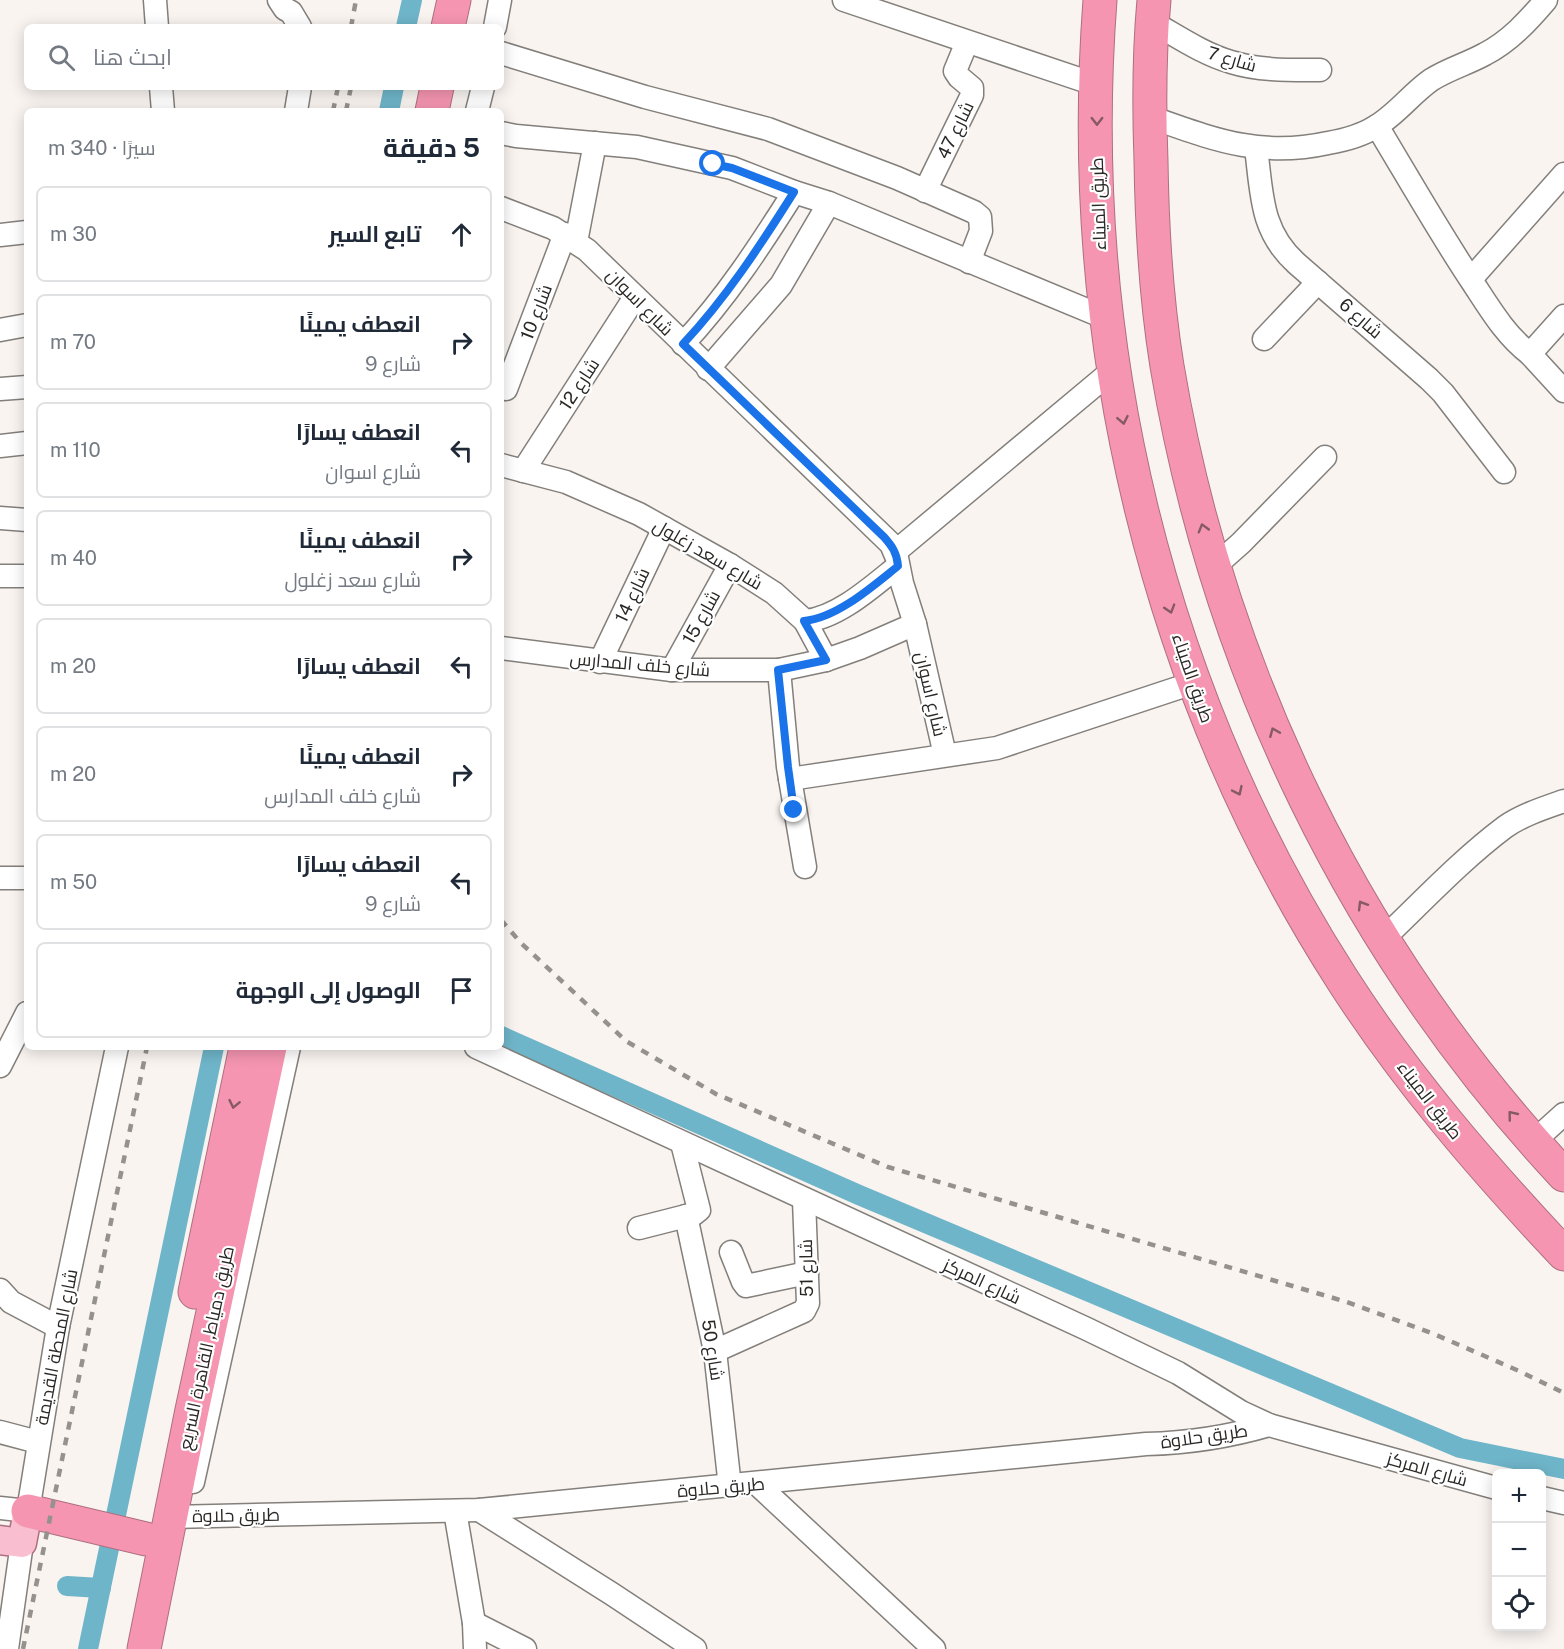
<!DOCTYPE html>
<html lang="ar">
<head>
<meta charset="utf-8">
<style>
  body { margin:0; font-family:"Public Sans",Cairo,sans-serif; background:#f2f2f3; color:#1f2937; direction:rtl }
  .controls { position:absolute; right:18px; bottom:18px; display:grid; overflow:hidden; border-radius:9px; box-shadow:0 3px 15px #0003 }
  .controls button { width:54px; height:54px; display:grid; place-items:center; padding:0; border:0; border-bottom:2px solid #e0e1e3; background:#fff; color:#1f2937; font:30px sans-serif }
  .stop { position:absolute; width:18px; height:18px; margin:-14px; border:4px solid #1a73e8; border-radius:50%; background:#fff }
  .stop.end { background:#1a73e8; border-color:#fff; box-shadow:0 2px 6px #0008 }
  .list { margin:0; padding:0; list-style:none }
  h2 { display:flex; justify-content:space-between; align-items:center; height:78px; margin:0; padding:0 24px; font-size:26px }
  h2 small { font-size:20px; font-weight:400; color:#747a83 }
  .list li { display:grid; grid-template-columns:39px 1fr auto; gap:18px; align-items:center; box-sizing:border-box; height:96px; margin:0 12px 12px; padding:0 12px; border:2px solid #e0e1e3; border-radius:9px }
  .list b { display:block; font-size:22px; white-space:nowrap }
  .list p { margin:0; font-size:20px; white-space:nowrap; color:#747a83 }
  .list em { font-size:20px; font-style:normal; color:#747a83 }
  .icon { flex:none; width:33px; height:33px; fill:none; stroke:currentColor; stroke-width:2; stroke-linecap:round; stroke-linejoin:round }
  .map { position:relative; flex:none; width:1564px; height:1649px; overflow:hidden; direction:ltr }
  .search { position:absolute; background:#fff; box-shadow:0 3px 15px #0003; left:24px; top:24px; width:480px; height:66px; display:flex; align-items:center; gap:15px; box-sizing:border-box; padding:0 21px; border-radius:9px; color:#747a83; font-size:22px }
  .panel { position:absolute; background:#fff; box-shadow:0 3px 15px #0003; left:24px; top:108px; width:480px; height:942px; border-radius:9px; direction:rtl }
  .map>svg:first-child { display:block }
</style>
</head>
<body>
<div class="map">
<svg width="1564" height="1649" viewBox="0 0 1564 1649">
  <rect width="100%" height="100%" fill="#f9f4f0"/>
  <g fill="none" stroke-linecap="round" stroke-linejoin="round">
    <g stroke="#6fb5c9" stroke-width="20">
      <path d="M406,27L412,0"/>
      <path d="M389,111L394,87"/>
      <path d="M501,1036L859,1195L1460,1448L1564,1469"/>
      <path d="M67,1586L101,1588"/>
      <path d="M88,1649L214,1047"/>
    </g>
    <defs>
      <g id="minor">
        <path d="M155,0L157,27"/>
        <path d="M279,0L285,9L291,12L300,27"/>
        <path d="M844,0L1097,85"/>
        <path d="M1152,22C1177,36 1203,54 1231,62C1260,71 1291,70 1320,70"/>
        <path d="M495,27L500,0"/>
        <path d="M501,53L645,97L768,129L897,178L974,212L980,217L981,231L969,262"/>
        <path d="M161,87L163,111"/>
        <path d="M296,111L300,87"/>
        <path d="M477,111L483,87"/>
        <path d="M1150,117C1213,139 1259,158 1328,143C1345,140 1361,136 1375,127C1396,115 1411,94 1431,80C1448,69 1467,64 1485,54C1510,41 1528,21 1546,0"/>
        <path d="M1377,126C1409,179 1439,232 1473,283C1490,309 1506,336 1530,354L1564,316"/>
        <path d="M501,133L516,136L637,147L732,168L794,192L829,203L1106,318"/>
        <path d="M1256,148C1262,193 1260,230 1296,263L1429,379L1443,393L1504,472"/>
        <path d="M925,191L972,95V88L959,77L955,71L967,42"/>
        <path d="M501,208L553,228L587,250L891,544L897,558L902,583L915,624L945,755"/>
        <path d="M0,235L27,232"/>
        <path d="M576,242L595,143"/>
        <path d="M1471,279L1564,174"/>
        <path d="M0,330L27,325"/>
        <path d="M1264,339L1318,282"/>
        <path d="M683,344C726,298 760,246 794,192"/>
        <path d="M1530,354L1564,391"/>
        <path d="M708,369L781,285L829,203"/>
        <path d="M0,389L27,387"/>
        <path d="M506,389L565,234"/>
        <path d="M0,446L27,443"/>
        <path d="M501,465L566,482L639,514L730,565L774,593L805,621C838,618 873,586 898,566"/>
        <path d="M523,471L635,297"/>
        <path d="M0,518L27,520"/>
        <path d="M895,552L1113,370"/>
        <path d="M1214,567L1241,543L1325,457"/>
        <path d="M0,576H27"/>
        <path d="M805,621L826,660"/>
        <path d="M501,648L672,670H779L826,660L860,648L915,624"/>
        <path d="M600,662L664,528"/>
        <path d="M672,670L730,565"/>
        <path d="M779,670L788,767L805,867"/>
        <path d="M790,779L997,748L1193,683"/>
        <path d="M0,878H27"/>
        <path d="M1383,939C1422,902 1461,860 1505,827C1522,815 1544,808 1564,801"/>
        <path d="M476,1047L1087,1329L1178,1373L1241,1412L1269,1425L1496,1488"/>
        <path d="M0,1066L27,1013"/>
        <path d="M1533,1142L1564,1114"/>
        <path d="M686,1216L715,1351L730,1487"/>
        <path d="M639,1228L694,1214L699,1210L682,1143"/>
        <path d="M731,1252L743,1282L746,1286L807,1273"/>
        <path d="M0,1290L11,1302L58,1327"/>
        <path d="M715,1351L804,1311L808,1303L804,1200"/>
        <path d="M0,1432L38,1442"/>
        <path d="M193,1482L289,1047"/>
        <path d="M757,1484L934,1649"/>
        <path d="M1542,1498L1564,1503"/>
        <path d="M0,1508L28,1511L58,1327L117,1047"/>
        <path d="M479,1510L612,1594L695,1649"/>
        <path d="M455,1511L474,1623L475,1649"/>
        <path d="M171,1517L479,1510L1146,1444C1189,1443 1228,1437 1269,1425"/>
        <path d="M474,1623L525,1649"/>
        <path d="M7,1649L22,1543"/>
      </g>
      <path id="major" d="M0,1540L22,1543L28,1511"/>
      <g id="highway">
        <path d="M1100,0C1074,343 1156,689 1342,979C1406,1079 1483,1168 1564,1254"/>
        <path d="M1154,0C1149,54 1149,107 1151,161C1152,229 1156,298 1167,366C1218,669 1354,950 1564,1175"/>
        <path d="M448,27L454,0"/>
        <path d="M432,111L437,87"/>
        <path d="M195,1292L246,1047"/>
        <path d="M28,1511L146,1539"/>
        <path d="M144,1649L192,1410L270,1047"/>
      </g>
    </defs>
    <use href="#minor" stroke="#837f7b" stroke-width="25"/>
    <use href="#major" stroke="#ae6f80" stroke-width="31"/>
    <use href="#highway" stroke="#ae6f80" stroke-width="35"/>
    <use href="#minor" stroke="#fff" stroke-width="22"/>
    <use href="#major" stroke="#f9bfd0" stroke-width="28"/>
    <use href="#highway" stroke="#f595b1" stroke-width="33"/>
    <g stroke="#95928e" stroke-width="4.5" stroke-dasharray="8 8" stroke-linecap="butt">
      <path d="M351,27L356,0"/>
      <path d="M333,111L338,87"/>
      <path d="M346,111L351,87"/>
      <path d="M501,920L521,943L626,1041L716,1094L888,1167L1347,1302L1434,1334L1519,1371L1564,1393"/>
      <path d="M23,1649L147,1047"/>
    </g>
  </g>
  <defs><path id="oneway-chevron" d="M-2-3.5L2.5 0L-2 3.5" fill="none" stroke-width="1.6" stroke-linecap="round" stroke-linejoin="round" transform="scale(1.5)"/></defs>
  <g stroke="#855965">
    <use href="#oneway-chevron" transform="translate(1097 121) rotate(90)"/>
    <use href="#oneway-chevron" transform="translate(1123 420) rotate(79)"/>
    <use href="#oneway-chevron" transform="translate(1203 528) rotate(-106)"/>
    <use href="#oneway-chevron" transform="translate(1170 609) rotate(73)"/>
    <use href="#oneway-chevron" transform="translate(1274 732) rotate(-113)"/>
    <use href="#oneway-chevron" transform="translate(1238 791) rotate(65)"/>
    <use href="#oneway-chevron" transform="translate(1362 905) rotate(-121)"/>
    <use href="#oneway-chevron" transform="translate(234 1104) rotate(102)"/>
    <use href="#oneway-chevron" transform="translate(1512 1115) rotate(-129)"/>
  </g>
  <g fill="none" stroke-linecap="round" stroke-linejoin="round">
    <path stroke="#1a73e8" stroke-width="8" d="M713,164L732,168L794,192C760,246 726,298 683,344L884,537C892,546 897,553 898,566C873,586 837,618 804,621L826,660L778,670L788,767L794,810"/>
  </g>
  <g text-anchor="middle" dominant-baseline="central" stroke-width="4.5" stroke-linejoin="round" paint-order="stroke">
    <g font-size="18" fill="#2a2826" stroke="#fff">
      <text transform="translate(1232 59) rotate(16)">شارع 7</text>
      <text transform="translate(955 130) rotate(-64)">شارع 47</text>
      <text transform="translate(1098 204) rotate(-92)">طريق الميناء</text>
      <text transform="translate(640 302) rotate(45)">شارع اسوان</text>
      <text transform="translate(536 312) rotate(-69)">شارع 10</text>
      <text transform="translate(1361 318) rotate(41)">شارع 6</text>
      <text transform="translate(579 384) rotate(-57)">شارع 12</text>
      <text transform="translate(708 554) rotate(30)">شارع سعد زغلول</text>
      <text transform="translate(632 595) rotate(-65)">شارع 14</text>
      <text transform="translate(701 617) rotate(-61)">شارع 15</text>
      <text transform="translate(640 664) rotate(5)">شارع خلف المدارس</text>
      <text transform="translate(1193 678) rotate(71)">طريق الميناء</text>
      <text transform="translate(931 694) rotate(77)">شارع اسوان</text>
      <text transform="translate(1430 1100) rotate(52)">طريق الميناء</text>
      <text transform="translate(806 1268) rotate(-91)">شارع 51</text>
      <text transform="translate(982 1281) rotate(25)">شارع المركز</text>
      <text transform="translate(56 1347) rotate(-79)">شارع المحطة القديمة</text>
      <text transform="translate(206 1348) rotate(-78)">طريق دمياط, القاهرة السريع</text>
      <text transform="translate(713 1350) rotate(81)">شارع 50</text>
      <text transform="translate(1204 1436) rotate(-8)">طريق حلاوة</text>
      <text transform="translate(1427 1469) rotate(16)">شارع المركز</text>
      <text transform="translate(721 1487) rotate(-5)">طريق حلاوة</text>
      <text transform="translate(236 1515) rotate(-1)">طريق حلاوة</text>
    </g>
  </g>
</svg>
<div class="controls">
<button>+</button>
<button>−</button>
<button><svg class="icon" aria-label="locate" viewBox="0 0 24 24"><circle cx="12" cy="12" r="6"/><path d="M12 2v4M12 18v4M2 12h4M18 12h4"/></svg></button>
</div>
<div class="stop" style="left:713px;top:164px"></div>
<div class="stop end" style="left:794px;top:810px"></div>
<div class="search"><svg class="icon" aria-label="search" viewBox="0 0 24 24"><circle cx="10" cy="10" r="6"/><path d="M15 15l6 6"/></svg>ابحث هنا</div>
<section class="panel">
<h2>5 دقيقة<small>سيرًا · 340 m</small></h2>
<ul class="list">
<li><svg class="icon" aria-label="ahead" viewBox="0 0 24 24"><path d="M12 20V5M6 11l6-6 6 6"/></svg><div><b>تابع السير</b></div><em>30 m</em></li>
<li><svg class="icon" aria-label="right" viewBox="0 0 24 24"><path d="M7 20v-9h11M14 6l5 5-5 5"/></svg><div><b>انعطف يمينًا</b><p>شارع 9</p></div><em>70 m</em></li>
<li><svg class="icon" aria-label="left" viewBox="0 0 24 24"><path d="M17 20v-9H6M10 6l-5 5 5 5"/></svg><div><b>انعطف يسارًا</b><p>شارع اسوان</p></div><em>110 m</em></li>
<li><svg class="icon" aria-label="right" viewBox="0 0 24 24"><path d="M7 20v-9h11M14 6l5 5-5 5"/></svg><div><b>انعطف يمينًا</b><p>شارع سعد زغلول</p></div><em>40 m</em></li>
<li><svg class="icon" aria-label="left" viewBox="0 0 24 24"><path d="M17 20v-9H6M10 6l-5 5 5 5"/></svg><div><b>انعطف يسارًا</b></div><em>20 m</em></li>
<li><svg class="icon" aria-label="right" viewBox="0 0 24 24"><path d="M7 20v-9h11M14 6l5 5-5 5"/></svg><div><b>انعطف يمينًا</b><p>شارع خلف المدارس</p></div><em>20 m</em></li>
<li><svg class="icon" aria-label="left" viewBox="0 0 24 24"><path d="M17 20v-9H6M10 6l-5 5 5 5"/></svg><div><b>انعطف يسارًا</b><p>شارع 9</p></div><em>50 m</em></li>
<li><svg class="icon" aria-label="arrive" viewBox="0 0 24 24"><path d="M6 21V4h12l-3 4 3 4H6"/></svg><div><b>الوصول إلى الوجهة</b></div></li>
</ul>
</section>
</div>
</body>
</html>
